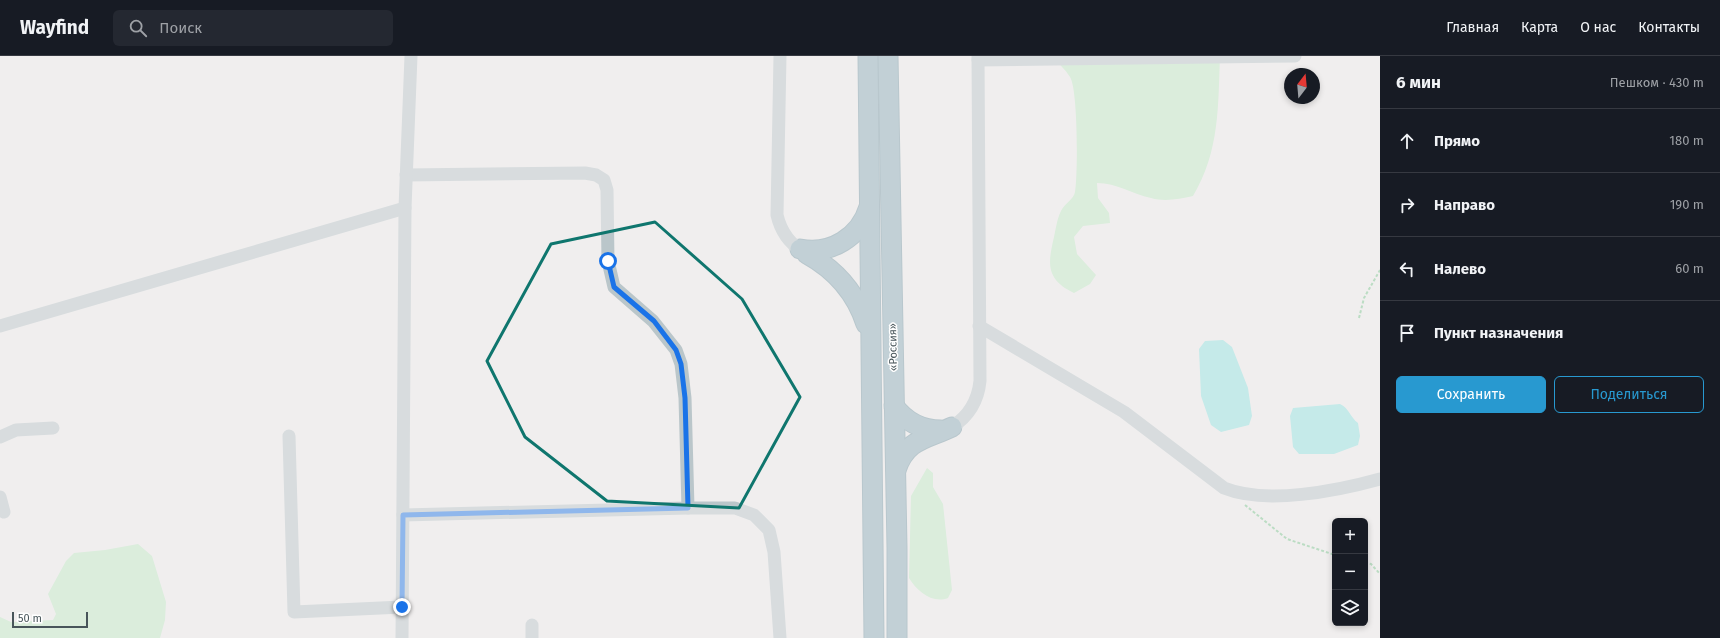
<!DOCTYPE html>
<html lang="ru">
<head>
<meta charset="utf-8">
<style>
  body { margin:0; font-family:"Fira Sans",sans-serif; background:#242831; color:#f1f3f6 }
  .controls { position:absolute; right:12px; bottom:12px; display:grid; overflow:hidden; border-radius:6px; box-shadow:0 2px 6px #0003 }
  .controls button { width:36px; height:36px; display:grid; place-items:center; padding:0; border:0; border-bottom:1px solid #363941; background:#171b24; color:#f1f3f6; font:20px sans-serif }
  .compass { position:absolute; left:1284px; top:12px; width:36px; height:36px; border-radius:50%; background:#171b24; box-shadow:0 2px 6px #0003; rotate:16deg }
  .scale { position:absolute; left:12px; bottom:10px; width:76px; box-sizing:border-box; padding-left:4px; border:2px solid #48555a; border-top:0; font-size:11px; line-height:14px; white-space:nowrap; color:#48555a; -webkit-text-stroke:3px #fff; paint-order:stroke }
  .stop { position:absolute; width:12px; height:12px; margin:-9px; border:3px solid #1a73e8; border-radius:50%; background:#fff }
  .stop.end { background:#1a73e8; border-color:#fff; box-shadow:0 1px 4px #0008 }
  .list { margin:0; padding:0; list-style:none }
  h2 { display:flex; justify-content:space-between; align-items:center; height:52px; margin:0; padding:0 16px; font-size:17px }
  h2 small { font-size:13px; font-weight:400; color:#9ea1a6 }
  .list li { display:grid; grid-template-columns:26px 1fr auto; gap:12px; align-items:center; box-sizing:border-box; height:64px; padding:0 16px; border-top:1px solid #363941 }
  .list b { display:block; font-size:15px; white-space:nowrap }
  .list em { font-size:13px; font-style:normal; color:#9ea1a6 }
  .actions { display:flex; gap:8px; padding:12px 16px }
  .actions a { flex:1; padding:9px 0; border:1px solid #2899d0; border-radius:6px; text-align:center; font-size:14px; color:#2899d0 }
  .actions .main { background:#2899d0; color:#fff }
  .icon { flex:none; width:22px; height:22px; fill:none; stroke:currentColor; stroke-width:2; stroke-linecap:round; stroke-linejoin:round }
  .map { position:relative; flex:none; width:1380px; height:582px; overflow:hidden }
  header { display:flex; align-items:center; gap:24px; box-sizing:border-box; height:56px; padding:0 20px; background:#171b24; border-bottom:1px solid #363941 }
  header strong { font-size:19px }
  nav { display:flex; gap:22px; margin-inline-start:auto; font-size:14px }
  .search { width:280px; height:36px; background:#242831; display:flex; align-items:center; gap:10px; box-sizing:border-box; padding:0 14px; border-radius:6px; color:#9ea1a6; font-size:15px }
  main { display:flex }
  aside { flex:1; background:#171b24 }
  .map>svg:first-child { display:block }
</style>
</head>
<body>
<header>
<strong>Wayfind</strong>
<div class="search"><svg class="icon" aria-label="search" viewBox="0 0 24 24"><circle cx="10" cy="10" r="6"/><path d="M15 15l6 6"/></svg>Поиск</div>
<nav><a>Главная</a><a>Карта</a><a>О нас</a><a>Контакты</a></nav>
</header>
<main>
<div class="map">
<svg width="1380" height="582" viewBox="0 0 1380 582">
  <rect width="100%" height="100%" fill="#f0eeee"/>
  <g fill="#c0ebc6">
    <path d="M1052,0H1220C1218,49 1220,95 1193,140C1179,143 1165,146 1151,142C1132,138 1117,127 1097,127L1098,142L1109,157L1110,167L1083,170L1074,181L1077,198L1096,219L1090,228L1074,237C1045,223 1048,207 1054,181C1056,172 1057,163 1061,155C1064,148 1074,143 1075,136C1078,118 1078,33 1070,21C1065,13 1058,7 1052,0Z"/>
    <path d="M927,412L933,417V431L943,448L952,534L948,542C932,548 917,535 909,522L911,440Z"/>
    <path d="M138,488L152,500L166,546L165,564L160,582H0V561L11,566L53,564L56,558L48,538L66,505L74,497L105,494Z"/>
  </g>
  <g fill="#90e4e2">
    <path d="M1223,284L1232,291L1248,332L1252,360L1249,369L1221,376L1211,369L1201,340L1199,293L1205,285Z"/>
    <path d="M1340,348C1349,352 1350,361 1358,367L1360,380L1358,389L1334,398H1299L1293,391L1290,360L1293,352Z"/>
  </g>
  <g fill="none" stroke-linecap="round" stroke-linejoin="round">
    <defs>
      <g id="highway">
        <path d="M868,0L874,582"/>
        <path d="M888,0L897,492V582"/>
        <path d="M800,193C831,199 860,181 869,151"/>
        <path d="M807,198C836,214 856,237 866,268"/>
        <path d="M894,350C906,366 922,374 941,374"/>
        <path d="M896,414C906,383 927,383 952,371"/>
      </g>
    </defs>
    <use href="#highway" stroke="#7597a4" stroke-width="21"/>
    <g stroke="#7bc68f" stroke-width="2" stroke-dasharray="3 2" stroke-linecap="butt">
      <path d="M1359,262L1364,242L1380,214"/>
      <path d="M1245,449L1287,483L1335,499"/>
      <path d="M1365,506L1371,508L1380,518"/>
    </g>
    <g stroke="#bac6ca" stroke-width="13">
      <path d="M780,0L777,159C781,176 790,189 806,197"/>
      <path d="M978,4L1295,0"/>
      <path d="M0,270L405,152"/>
      <path d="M979,270L1124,356L1224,432C1266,449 1337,435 1380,423"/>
      <path d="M952,371C969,360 978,345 980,325L978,0"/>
      <path d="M289,380L294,556L402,551"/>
      <path d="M0,381L16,374L53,372"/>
      <path d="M0,441L4,456"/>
      <path d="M688,452H735L754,459L769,474L774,496L780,582"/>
      <path d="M403,459L688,452L685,342L681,308L676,294L653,265L614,231L608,205L607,134L604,124L596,119L585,117L406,119"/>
      <path d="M532,569V582"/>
      <path d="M402,582L405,152L411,0"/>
    </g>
    <use href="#highway" stroke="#8aacb9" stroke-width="19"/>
  </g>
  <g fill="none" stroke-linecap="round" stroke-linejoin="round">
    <path stroke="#1a73e8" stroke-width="5" d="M402,551L403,459L688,452L685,342L681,308L676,294L654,265L614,231L608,205"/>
  </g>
  <path d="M0 0H1380V582H0ZM655,166L742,243L800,341L739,452L607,445L525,381L487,305L551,188Z" fill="#f0eeee" fill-opacity=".55" fill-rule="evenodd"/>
  <path fill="none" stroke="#0f766e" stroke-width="3" stroke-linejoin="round" d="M655,166L742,243L800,341L739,452L607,445L525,381L487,305L551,188Z"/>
  <g text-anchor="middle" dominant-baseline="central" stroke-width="3" stroke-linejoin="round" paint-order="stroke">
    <g font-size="11" fill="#48555a" stroke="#fff">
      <text transform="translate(893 291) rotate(-91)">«Россия»</text>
    </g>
  </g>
</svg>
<div class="controls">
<button>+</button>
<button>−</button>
<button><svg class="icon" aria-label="layers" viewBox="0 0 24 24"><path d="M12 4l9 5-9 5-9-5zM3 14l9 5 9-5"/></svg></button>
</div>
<svg class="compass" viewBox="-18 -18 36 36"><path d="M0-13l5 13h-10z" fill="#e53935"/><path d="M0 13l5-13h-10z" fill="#9ea1a6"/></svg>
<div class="scale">50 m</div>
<div class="stop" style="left:608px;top:205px"></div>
<div class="stop end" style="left:402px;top:551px"></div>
</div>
<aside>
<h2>6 мин<small>Пешком · 430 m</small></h2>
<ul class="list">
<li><svg class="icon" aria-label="ahead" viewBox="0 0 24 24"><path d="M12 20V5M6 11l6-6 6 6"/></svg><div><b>Прямо</b></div><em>180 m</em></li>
<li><svg class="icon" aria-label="right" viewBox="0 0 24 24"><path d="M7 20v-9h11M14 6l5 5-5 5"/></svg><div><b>Направо</b></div><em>190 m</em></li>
<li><svg class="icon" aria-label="left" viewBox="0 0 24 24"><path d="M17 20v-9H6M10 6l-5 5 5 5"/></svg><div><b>Налево</b></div><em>60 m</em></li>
<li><svg class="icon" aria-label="arrive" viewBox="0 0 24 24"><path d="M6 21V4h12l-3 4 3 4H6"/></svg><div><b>Пункт назначения</b></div></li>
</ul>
<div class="actions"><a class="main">Сохранить</a><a>Поделиться</a></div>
</aside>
</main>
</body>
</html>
